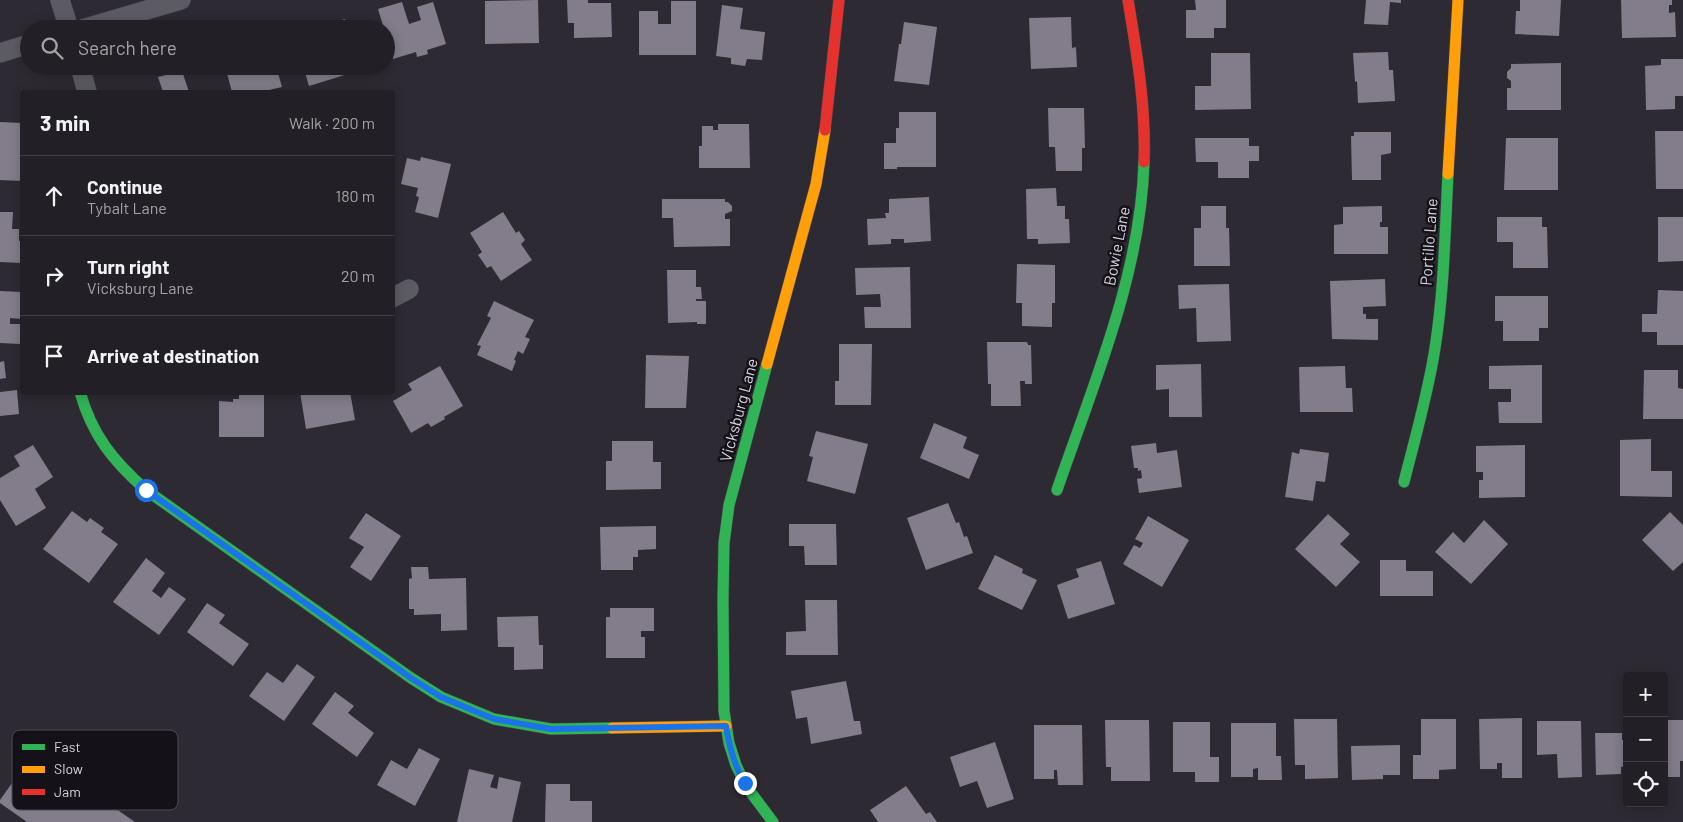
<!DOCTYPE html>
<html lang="en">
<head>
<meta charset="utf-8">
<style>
  body { margin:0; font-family:Barlow,sans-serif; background:#2a282e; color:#f1f3f6 }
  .controls { position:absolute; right:15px; bottom:15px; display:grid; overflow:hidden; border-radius:5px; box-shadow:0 2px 12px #0003 }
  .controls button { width:45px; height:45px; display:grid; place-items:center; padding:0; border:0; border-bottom:1px solid #3f3e43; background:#222026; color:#f1f3f6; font:25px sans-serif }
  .stop { position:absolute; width:15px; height:15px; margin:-11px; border:4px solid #1a73e8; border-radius:50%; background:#fff }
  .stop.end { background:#1a73e8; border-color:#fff; box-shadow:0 1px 5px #0008 }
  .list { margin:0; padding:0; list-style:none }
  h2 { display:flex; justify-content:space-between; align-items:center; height:65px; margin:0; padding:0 20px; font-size:21px }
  h2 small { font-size:16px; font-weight:400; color:#a2a3a7 }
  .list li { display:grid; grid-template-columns:32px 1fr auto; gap:15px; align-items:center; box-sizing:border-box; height:80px; padding:0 20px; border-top:1px solid #3f3e43 }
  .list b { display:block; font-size:19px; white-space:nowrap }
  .list p { margin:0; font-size:16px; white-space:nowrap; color:#a2a3a7 }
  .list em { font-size:16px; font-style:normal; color:#a2a3a7 }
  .icon { flex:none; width:28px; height:28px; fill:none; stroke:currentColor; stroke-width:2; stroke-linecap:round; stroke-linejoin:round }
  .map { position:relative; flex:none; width:1683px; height:822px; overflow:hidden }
  .search { position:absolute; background:#222026; box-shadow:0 2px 12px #0003; left:20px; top:20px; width:375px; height:55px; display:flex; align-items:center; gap:12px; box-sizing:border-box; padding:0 18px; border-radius:28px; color:#a2a3a7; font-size:19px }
  .panel { position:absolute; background:#222026; box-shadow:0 2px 12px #0003; left:20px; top:90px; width:375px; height:305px; border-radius:5px }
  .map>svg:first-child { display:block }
</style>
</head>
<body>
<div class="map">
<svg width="1683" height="822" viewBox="0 0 1683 822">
  <rect width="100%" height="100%" fill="#2e2a33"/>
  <g fill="#837c8a">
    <path d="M538,0L539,43L485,44V1Z"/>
    <path d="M567,0H588V3H611L612,37L574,38V23H568Z"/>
    <path d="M1195,0H1226V28H1214V38H1186V10H1196Z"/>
    <path d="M1366,0H1401V3L1390,2L1388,25L1364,24Z"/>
    <path d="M1520,0H1561L1559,36L1515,34L1516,11H1520Z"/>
    <path d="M1621,0H1672V5H1669V13L1675,12L1676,37L1622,38Z"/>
    <path d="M671,1H696V55H639V11H658V24H671Z"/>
    <path d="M402,2L409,24L421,20L417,7L433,2L446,44L427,50L428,54L417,57L416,52L393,59L386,36V29H384L378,9Z"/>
    <path d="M722,5L743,8L740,29L765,32L762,60L747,59L745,66L731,64V58L716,56Z"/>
    <path d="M1071,17L1072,48L1076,47L1077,67L1031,69L1029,18Z"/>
    <path d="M345,19L348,29H324L323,25Z"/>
    <path d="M904,22L937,27L929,85L894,81L899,44H901Z"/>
    <path d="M1388,52L1389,70H1393L1395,101L1358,103L1357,81L1355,82L1353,53Z"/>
    <path d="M1211,53H1250L1251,109L1195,110V86H1211Z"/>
    <path d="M1661,59H1683V96H1675V109L1646,110L1645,66L1661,65Z"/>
    <path d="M1561,63V110H1507V88H1511V81L1507,78V72L1511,68V64Z"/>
    <path d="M225,66H276L282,87L260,92H232Z"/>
    <path d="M303,66H360L361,70L309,86Z"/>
    <path d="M182,71L189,92H163L158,77Z"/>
    <path d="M1048,108H1084L1085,148H1082V171H1056L1055,147H1049Z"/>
    <path d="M899,112H936V167H897V169H884V143H896V128H899Z"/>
    <path d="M0,122L22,123V181L0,180Z"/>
    <path d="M718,124H749L750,168H699V146H702V126H713V130H718Z"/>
    <path d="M1655,131H1683V189H1656Z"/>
    <path d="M1354,132H1391V153L1381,155V180H1352L1351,136H1354Z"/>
    <path d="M1195,138H1249V146H1259V161H1249V178H1218V162H1196Z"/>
    <path d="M1506,138H1558V190H1504Z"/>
    <path d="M421,157L451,164L438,218L415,212L419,197L416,196L418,188L401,184L407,158L420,161Z"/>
    <path d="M1056,188L1057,206H1065V219H1069L1070,243L1038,244V239H1027L1026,189Z"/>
    <path d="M929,197L931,241L904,243V239H891V244L868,245L867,219L886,218L885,213H889V199Z"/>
    <path d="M662,199H725V202H728L732,206V211L725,214V219H730V246L674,247L673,218H662Z"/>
    <path d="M1201,206H1226V228H1229L1230,266H1194V228H1201Z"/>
    <path d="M1382,206V222H1380V227H1388V254H1334V225L1343,224V207Z"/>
    <path d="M0,212H13L12,229H19V241H22V263L0,262Z"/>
    <path d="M503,212L516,233L519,231L525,240L521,244L532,260L501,281L491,266L487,268L478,255L482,252L470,233Z"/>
    <path d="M1497,217H1542V227H1547L1548,268H1513V242H1497Z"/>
    <path d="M1658,217H1683V261L1658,262Z"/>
    <path d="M1017,264L1055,265V303H1052V327L1022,326V303H1016Z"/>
    <path d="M910,267L911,328H865L864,307H881L880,294L856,295L855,268Z"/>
    <path d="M667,270H696V287H701L702,299H696V301H706V324H697V322L668,323Z"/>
    <path d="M1385,279L1386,306L1363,307V314H1366V319H1378V340L1332,339L1330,281Z"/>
    <path d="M1229,284L1231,341L1197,342L1196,308L1179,309L1178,285Z"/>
    <path d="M1658,290L1683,291V345H1657V332H1642V314H1657Z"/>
    <path d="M0,291L22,292V319L10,318V324H21L20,344L0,343Z"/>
    <path d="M1495,296H1548V328H1539V341H1503V321H1495Z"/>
    <path d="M494,301L534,320L525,337L530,339L523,354L518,351L514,360L516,361L512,371L477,355L481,346L477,345L491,318L487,316Z"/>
    <path d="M987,342H1027L1028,345H1031L1032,384H1025V381H1020L1021,406H991V384H988Z"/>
    <path d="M839,344H872L871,405H835V381H839Z"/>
    <path d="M646,355L689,356L686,408H645Z"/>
    <path d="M4,361L6,378L0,379V362Z"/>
    <path d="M1201,364L1202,417H1169V389L1156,390V365Z"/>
    <path d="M1542,365V423H1499L1498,402H1511V389H1489V366Z"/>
    <path d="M440,366L463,406L444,417L445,419L431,427L428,423L411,433L393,401L412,390L408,384Z"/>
    <path d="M1345,366L1346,388H1352L1353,412H1300L1299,367Z"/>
    <path d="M1644,370H1678V388L1683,389V419H1643Z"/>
    <path d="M17,390L19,414L0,416V392Z"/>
    <path d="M300,392H350L355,420L306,429Z"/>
    <path d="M239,394H264V437H219V401L233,402V399H239Z"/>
    <path d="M934,423L967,437L963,448L979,455L969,479L920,458Z"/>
    <path d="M816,431L868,444L855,494L807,481L813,457L809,456Z"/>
    <path d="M1651,439V471H1672V497L1620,496V440Z"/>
    <path d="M612,441H653V462H661V489L606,490V461H612Z"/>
    <path d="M1156,443L1157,453L1177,450L1182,487L1139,493L1137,479L1142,478L1141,470L1138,471V468H1134L1131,446Z"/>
    <path d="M33,445L53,477L35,489L46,508L16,526L0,500V478L20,466L14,456Z"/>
    <path d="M1525,445V497L1479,498V480H1483V472H1476V446Z"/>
    <path d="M1300,449L1329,453L1325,482L1316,481L1313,501L1285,497L1292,452L1299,454Z"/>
    <path d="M948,503L956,523L959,522L964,537L967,536L973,553L926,570L907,518Z"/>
    <path d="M72,511L87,522L90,518L104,528L101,532L118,544L89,583L43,549Z"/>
    <path d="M1670,512L1683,525V562L1673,571L1642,540Z"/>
    <path d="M366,513L401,536L371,581L350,567L364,547L349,538Z"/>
    <path d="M1328,514L1350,534L1340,544L1360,562L1336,587L1295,549Z"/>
    <path d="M1148,516L1189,540L1162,587L1123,564L1134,545L1140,548L1143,543L1135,539Z"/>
    <path d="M1484,520L1508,544L1471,584L1435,552L1453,532L1464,543Z"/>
    <path d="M789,524H836L837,565H805L804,546H789Z"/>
    <path d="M656,526V549L638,550V557H633V570H601L600,527Z"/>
    <path d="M995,555L1023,569L1022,573L1037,580L1022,610L978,589Z"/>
    <path d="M146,558L165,573L152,591L161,598L169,587L186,599L159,635L113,602Z"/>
    <path d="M1380,560H1406V571H1433V596H1380Z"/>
    <path d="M1101,561L1115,604L1068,619L1057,585L1079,577L1076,569Z"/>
    <path d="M411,567H428L429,579L466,578L467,630L441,631V614L414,615V609H409V579L412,578Z"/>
    <path d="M805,600H837L838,655H786V632L806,631Z"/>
    <path d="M207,603L225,615L219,623L249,644L233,666L187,632Z"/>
    <path d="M610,608H654V631H641V637H645V658H606V617H610Z"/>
    <path d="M538,616L539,645H543V669L514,670V647H498L497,617Z"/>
    <path d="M297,664L315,677L284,721L249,696L267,672L283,683Z"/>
    <path d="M846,681L854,721H860L862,734L811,744L807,717L796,719L791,691Z"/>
    <path d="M335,692L354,706L348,713L374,733L357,757L312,724Z"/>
    <path d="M1522,718V778H1502V763H1497V769H1480L1479,719Z"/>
    <path d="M1294,719H1337L1338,778L1305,779V765H1295Z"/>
    <path d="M1421,719H1456V769L1439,770V779H1413V755H1421Z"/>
    <path d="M1105,720H1149L1150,781H1111V767H1106Z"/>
    <path d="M1664,720H1683V761H1680V777H1664Z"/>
    <path d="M1537,721H1581L1582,777L1558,778L1557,754L1537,755Z"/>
    <path d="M1173,722H1210V757H1219V782H1195V772H1173Z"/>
    <path d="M1231,723H1276V756H1281L1282,780H1258V768L1253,769V777H1231Z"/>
    <path d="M1034,725H1082L1083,785H1058L1057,770H1054V779H1034Z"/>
    <path d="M1595,733H1622V740H1627V766L1621,767V774L1596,775Z"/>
    <path d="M995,742L1014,799L987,808L977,781L960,787L950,757Z"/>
    <path d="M1400,745V775H1383V779L1352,780L1351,746Z"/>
    <path d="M419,748L440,759L415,806L377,785L391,760L407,769Z"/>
    <path d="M34,752L135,822H27L0,803V800Z"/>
    <path d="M469,769L494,775L490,787L497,789L499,777L521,782L512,822H457Z"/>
    <path d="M546,784H570V801H592V822H545Z"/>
    <path d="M906,786L926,814L930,812L937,822H878L870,810Z"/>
  </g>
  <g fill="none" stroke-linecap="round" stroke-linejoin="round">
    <defs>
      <g id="street">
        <path d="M60,0L69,29"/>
        <path d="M82,29L181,0"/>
        <path d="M0,53L29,44"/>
        <path d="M80,66L87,92"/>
        <path d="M392,298L409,289"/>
      </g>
      <g id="fast">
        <path d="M767,364L729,505L724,543L723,600L724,711L729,743L736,765L746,786L773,822"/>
        <path d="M80,392C92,435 113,461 146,490L411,678L441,697L494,719L551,729L612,728"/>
        <path d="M1404,482C1415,438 1428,394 1435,348C1444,291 1445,232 1448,174"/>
        <path d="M1057,490C1093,385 1141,274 1144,162"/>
      </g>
      <g id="slow">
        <path d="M1448,174L1458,0"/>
        <path d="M767,364L816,184L825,130"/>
        <path d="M612,728L726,726"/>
      </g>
      <g id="jam">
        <path d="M1128,0C1137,54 1146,107 1144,162"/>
        <path d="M825,130L839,0"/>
      </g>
    </defs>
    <use href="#street" stroke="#49454e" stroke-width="20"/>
    <use href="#fast" stroke="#49454e" stroke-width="12"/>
    <use href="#slow" stroke="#49454e" stroke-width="12"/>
    <use href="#jam" stroke="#49454e" stroke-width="12"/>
    <use href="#street" stroke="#5c5a62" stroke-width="19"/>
    <use href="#fast" stroke="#30b455" stroke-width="11"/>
    <use href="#slow" stroke="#ff9f0a" stroke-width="11"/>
    <use href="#jam" stroke="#e5322d" stroke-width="11"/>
  </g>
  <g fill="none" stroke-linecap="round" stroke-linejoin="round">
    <path stroke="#1a73e8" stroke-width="6" d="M146,490L411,678L441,697L494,719L551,729L726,726C729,745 734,766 745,783"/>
  </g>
  <g text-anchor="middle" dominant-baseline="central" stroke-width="5" stroke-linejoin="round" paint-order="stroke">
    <g font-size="16" fill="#d7d2de" stroke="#141118">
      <text transform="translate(1428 242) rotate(-86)">Portillo Lane</text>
      <text transform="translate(1116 246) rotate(-79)">Bowie Lane</text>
      <text transform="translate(738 410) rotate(-75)">Vicksburg Lane</text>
    </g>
  </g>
  <rect x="12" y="730" width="166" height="80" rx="8" fill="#141118" stroke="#4e4b53" stroke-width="1"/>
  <rect x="22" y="744" width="23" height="6" fill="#30b455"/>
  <rect x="22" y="766" width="23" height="7" fill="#ff9f0a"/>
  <rect x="22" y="789" width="23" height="6" fill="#e5322d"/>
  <g font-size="14" fill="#d7d2de">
    <text x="54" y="752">Fast</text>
    <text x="54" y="774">Slow</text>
    <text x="54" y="797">Jam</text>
  </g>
</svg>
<div class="controls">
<button>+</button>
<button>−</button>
<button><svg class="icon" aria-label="locate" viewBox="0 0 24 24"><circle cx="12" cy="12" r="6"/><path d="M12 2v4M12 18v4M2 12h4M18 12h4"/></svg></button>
</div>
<div class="stop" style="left:146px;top:490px"></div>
<div class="stop end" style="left:745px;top:783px"></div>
<div class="search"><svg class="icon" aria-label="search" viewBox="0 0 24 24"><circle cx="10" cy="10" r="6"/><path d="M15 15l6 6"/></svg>Search here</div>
<section class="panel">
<h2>3 min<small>Walk · 200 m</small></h2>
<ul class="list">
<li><svg class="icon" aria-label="ahead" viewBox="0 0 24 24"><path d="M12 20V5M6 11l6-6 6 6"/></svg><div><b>Continue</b><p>Tybalt Lane</p></div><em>180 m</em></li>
<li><svg class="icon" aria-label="right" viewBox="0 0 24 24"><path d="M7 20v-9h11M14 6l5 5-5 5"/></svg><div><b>Turn right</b><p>Vicksburg Lane</p></div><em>20 m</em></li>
<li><svg class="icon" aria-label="arrive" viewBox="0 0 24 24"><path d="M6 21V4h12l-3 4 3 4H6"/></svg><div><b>Arrive at destination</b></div></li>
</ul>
</section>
</div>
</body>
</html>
